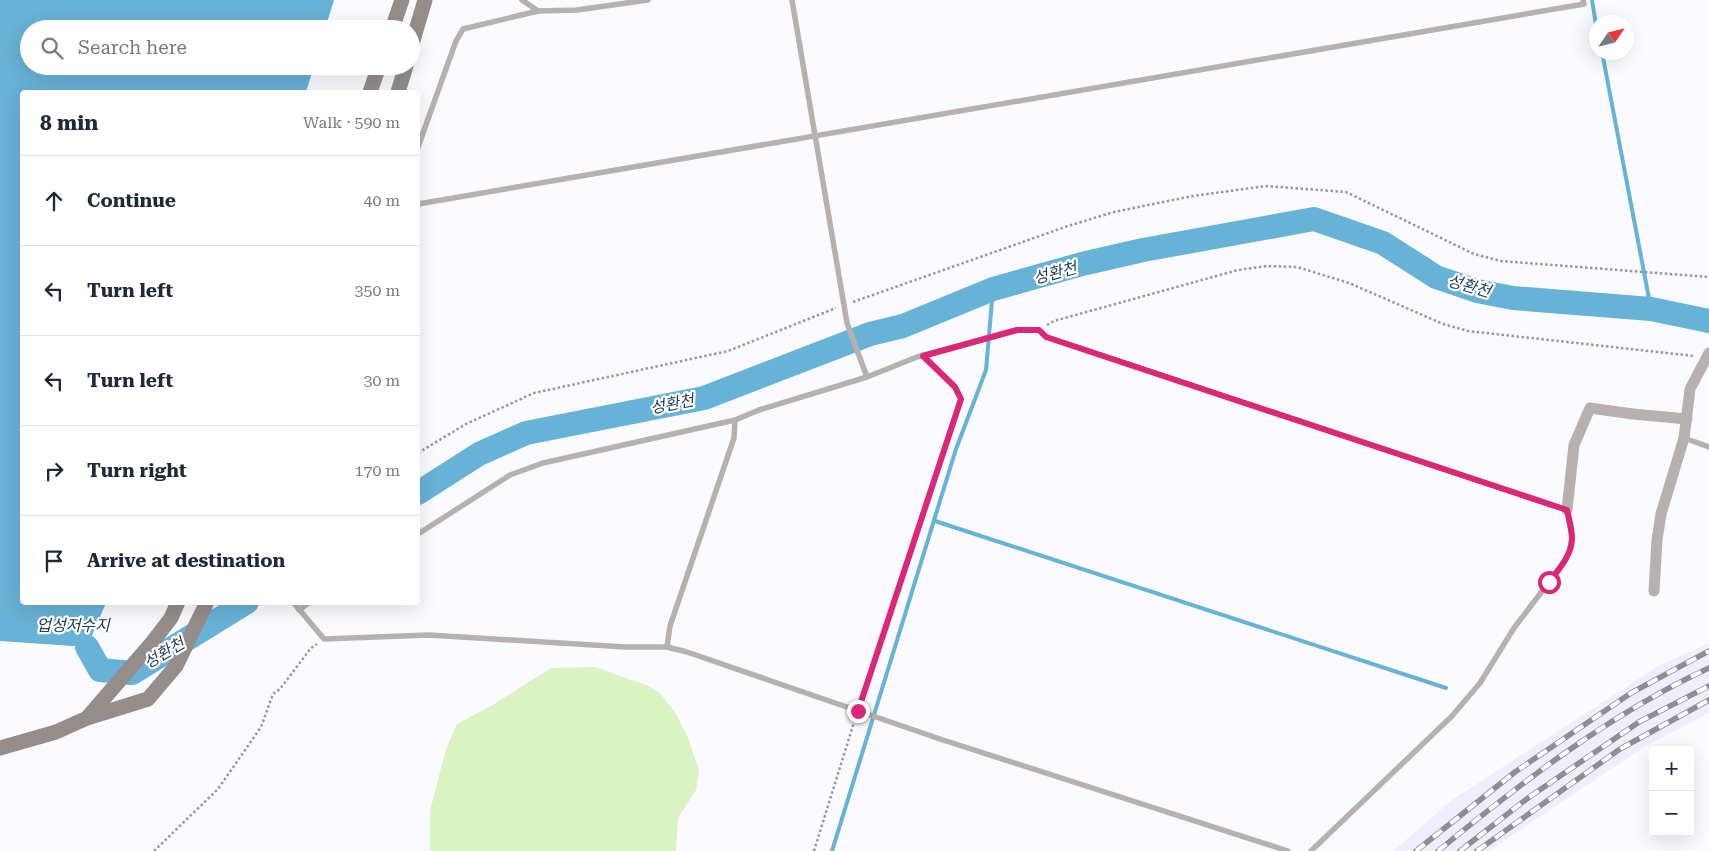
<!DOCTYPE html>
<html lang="en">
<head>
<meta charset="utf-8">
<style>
  body { margin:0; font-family:"Roboto Serif","Noto Sans KR",serif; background:#f2f2f3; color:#1f2937 }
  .controls { position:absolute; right:15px; bottom:15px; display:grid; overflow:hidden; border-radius:5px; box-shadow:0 5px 20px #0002 }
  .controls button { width:45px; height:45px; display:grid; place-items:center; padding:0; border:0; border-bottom:1px solid #e0e1e3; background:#fff; color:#1f2937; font:25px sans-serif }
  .compass { position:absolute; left:1589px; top:15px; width:45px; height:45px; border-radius:50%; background:#fff; box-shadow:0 5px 20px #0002; rotate:55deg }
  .stop { position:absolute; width:15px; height:15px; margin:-11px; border:4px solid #db2777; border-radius:50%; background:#fff }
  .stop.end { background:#db2777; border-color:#fff; box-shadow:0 1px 5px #0008 }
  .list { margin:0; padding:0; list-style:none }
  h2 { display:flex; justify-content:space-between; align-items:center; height:65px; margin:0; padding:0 20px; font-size:21px }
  h2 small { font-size:16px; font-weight:400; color:#747a83 }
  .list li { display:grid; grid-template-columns:32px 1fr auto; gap:15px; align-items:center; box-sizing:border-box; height:90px; padding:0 20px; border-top:1px solid #e0e1e3 }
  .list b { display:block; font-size:19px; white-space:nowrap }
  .list em { font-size:16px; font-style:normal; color:#747a83 }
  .icon { flex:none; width:28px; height:28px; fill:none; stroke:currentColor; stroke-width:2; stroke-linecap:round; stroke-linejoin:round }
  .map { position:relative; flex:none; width:1709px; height:851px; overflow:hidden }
  .search { position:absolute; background:#fff; box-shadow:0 5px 20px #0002; left:20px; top:20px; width:400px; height:55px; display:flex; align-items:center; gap:12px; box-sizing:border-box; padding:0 18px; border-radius:28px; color:#747a83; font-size:19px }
  .panel { position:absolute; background:#fff; box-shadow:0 5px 20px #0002; left:20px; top:90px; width:400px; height:515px; border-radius:5px }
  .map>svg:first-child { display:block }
</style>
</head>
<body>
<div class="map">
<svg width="1709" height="851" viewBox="0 0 1709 851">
  <rect width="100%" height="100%" fill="#fafaff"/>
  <path fill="#eeeefe" d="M1709,643V713L1644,747L1489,851H1393L1452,800L1658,666Z"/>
  <path fill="#d9f3c2" d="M595,667L646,685L660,693L676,714L688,738L699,770L696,790L678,818L676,851H430V811L446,749L457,724L491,706L551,668Z"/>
  <path fill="#67b2d7" d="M0,0H334L325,29H29V66H314L306,92H22V602L106,603L87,647L0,641Z"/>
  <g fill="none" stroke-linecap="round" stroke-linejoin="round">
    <g stroke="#67b2d7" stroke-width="4">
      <path d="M1592,0L1596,25"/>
      <path d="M1602,52L1651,309"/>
      <path d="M935,521L1446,688"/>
      <path d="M832,851L956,449L986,370L993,289"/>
    </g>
    <g stroke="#67b2d7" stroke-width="24">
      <path d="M418,493L479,454L526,433L704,398L870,334L903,326L993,289L1082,264L1143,250L1314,219L1383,243L1436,277L1477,291L1513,298L1651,309L1709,321"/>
      <path d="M87,647L100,670L132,673L247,602"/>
    </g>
    <g stroke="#97979b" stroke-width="2.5" stroke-dasharray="2.5 2.5" stroke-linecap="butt">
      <path d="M853,302L1068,226L1114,212L1193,196L1266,186L1346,192L1474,254L1501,261L1709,277"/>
      <path d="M1047,325L1054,321L1238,270L1267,266L1297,267L1349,283L1443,324L1468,331L1694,356"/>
      <path d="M418,453L466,424L534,393L728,351L836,308"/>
      <path d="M154,851L218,789L261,727L273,694L280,689L311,648L317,644"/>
      <path d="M814,851L855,719"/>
    </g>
    <g stroke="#b6b1ae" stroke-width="5.5">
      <path d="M522,0L538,11L577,10L648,0"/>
      <path d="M792,0L847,323L867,377"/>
      <path d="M418,147L456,41L463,29L538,11"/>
      <path d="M418,204L1584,4L1583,0"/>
      <path d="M1684,438L1709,447"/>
      <path d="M418,534L510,475L543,463L735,420L759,410L867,377L917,357L1017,330H1039L1047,337L1567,510L1572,538L1569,553L1562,565L1514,628L1480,683L1452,716L1311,851"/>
      <path d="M293,602L324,639L429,635L625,647H667L687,652L940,739L1288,851"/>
      <path d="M299,610L310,602"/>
      <path d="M667,647L670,626L734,438L735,420"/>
      <path d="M858,711L961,399L955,387L923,355"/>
    </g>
    <g stroke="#b6b1ae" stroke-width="11">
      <path d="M1567,510L1574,445L1590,408L1633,414L1687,419"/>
      <path d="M1654,591L1657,540L1661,514L1684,438L1690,389L1709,353"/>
    </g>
    <g stroke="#958d89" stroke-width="15">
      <path d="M392,29L402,0"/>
      <path d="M411,47L425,0"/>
      <path d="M370,92L379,66"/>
      <path d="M398,92L406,66"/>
      <path d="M88,717L151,644L171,618L178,602"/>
      <path d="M0,748L56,732L87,718L148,699L176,666L207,602"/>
    </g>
    <defs>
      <g id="rail">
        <path d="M1416,851L1515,772L1631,693L1709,651"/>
        <path d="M1438,851C1522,782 1610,714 1709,668"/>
        <path d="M1460,851L1528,798L1639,722L1709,686"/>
        <path d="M1477,851L1620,749L1709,700"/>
      </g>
    </defs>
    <use href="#rail" stroke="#8e8e92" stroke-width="5.5"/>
    <use href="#rail" stroke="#fff" stroke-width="4" stroke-dasharray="11" stroke-linecap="butt"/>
  </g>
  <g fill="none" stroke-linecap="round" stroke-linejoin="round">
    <path stroke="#db2777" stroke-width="6" d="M858,711L961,399L955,387L923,356L1017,330H1039L1046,337L1567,510C1569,519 1572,529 1572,538C1572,555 1559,569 1549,582"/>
  </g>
  <g text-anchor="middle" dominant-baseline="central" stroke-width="4.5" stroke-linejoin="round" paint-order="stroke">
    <g font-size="16" font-style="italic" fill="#1e4051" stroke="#fff">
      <text transform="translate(1055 273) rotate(-15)">성환천</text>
      <text transform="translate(1469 286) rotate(16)">성환천</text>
      <text transform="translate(672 404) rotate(-11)">성환천</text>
      <text x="73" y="625">업성저수지</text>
      <text transform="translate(164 653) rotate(-31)">성환천</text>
    </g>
  </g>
</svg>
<div class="controls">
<button>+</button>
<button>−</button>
</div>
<svg class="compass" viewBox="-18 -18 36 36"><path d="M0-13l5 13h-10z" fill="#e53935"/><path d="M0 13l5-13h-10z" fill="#747a83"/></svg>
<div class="stop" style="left:1549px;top:582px"></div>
<div class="stop end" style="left:858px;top:711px"></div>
<div class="search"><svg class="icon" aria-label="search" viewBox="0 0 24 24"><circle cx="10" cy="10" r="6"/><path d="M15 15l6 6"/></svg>Search here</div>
<section class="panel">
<h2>8 min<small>Walk · 590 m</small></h2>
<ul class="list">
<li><svg class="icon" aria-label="ahead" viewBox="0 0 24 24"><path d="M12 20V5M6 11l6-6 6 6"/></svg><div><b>Continue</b></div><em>40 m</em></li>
<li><svg class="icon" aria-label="left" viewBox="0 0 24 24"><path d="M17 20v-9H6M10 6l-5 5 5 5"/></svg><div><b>Turn left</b></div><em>350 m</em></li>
<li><svg class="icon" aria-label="left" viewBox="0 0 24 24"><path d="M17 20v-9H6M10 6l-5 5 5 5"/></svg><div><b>Turn left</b></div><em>30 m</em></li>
<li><svg class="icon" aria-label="right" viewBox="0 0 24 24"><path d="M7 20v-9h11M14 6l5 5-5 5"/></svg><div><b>Turn right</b></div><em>170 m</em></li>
<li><svg class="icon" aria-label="arrive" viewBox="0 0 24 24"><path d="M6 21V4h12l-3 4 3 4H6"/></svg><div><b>Arrive at destination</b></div></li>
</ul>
</section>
</div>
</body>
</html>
